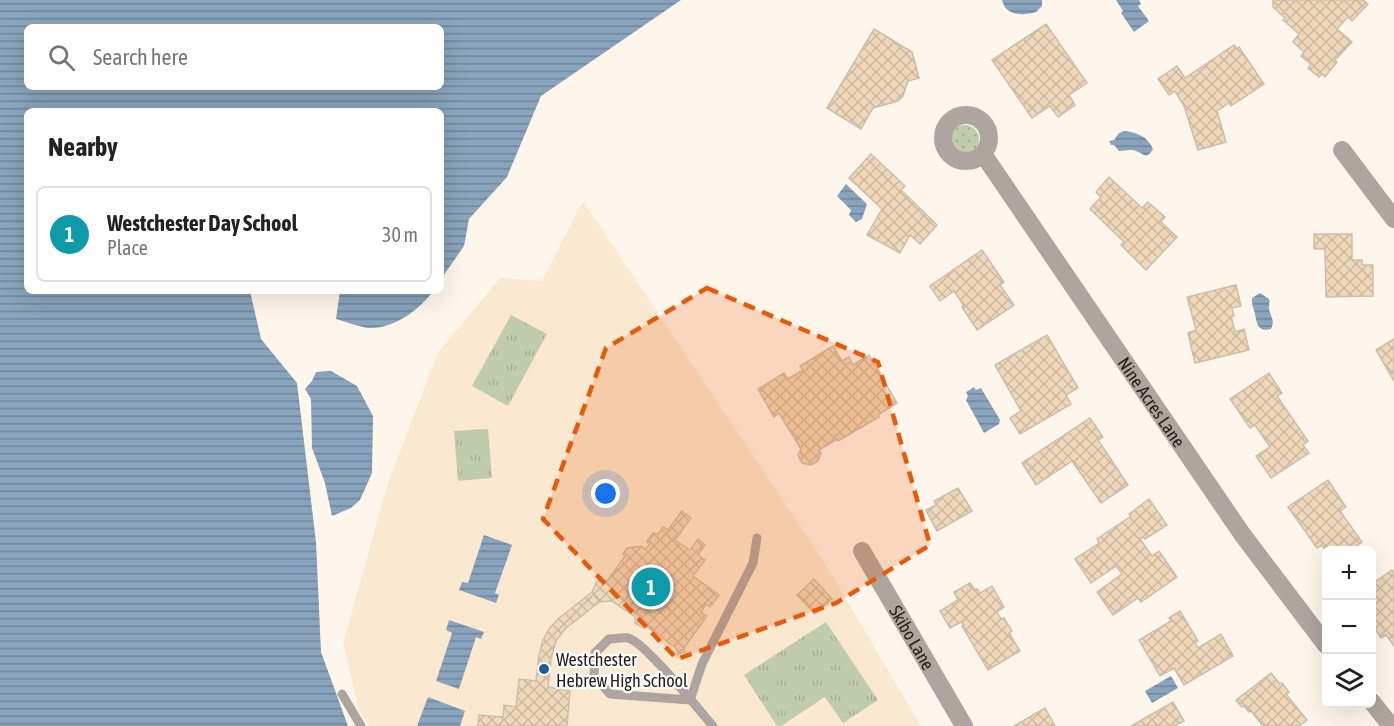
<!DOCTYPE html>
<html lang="en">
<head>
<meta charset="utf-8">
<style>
  body { margin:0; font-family:"Asap Condensed",sans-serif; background:#f2f2f2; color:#222 }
  .controls { position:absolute; right:18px; bottom:18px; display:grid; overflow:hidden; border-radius:9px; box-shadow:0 6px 24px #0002 }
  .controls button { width:54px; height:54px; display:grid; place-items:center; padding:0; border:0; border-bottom:2px solid #e0e0e0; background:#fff; color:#222; font:30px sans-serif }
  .you { position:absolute; left:606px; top:494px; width:21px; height:21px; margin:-15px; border:4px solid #fff; border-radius:50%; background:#1a73e8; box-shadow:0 0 0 9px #1a73e833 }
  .badge { display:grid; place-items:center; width:39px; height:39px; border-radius:50%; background:#0f766e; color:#fff; font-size:20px; font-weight:700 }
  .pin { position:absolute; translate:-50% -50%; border:3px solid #fff; box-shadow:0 2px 6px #0006 }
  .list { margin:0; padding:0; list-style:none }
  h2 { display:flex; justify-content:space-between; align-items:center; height:78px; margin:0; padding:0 24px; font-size:26px }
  h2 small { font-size:20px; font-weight:400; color:#767676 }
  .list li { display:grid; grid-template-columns:39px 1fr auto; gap:18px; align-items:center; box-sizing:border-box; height:96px; margin:0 12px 12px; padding:0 12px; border:2px solid #e0e0e0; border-radius:9px }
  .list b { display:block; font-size:22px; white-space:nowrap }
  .list p { margin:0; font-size:20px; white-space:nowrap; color:#767676 }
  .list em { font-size:20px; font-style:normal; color:#767676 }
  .icon { flex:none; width:33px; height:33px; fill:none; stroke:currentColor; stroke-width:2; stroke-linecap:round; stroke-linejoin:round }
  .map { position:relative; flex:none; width:1394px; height:726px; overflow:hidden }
  .search { position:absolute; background:#fff; box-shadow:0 6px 24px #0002; left:24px; top:24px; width:420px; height:66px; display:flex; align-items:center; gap:15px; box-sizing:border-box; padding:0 21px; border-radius:9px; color:#767676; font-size:22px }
  .panel { position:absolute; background:#fff; box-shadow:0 6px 24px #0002; left:24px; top:108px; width:420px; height:186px; border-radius:9px }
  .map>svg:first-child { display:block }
</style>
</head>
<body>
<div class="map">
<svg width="1394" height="726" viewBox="0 0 1394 726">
  <defs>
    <pattern id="grass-dots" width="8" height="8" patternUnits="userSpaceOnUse" patternTransform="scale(1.5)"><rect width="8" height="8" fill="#c1ccaf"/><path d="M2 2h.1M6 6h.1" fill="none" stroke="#a6af96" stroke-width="1.8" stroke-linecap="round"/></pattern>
    <pattern id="park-tufts" width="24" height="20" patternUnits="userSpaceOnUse" patternTransform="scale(1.5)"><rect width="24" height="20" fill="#c1ccaf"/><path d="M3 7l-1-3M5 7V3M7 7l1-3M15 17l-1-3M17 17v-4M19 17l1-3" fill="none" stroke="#a6af96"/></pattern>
    <pattern id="water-rules" width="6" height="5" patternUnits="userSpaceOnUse" patternTransform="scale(1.5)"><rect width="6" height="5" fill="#89a4bc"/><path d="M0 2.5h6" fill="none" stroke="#708598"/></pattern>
    <pattern id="building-cross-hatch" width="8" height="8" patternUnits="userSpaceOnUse" patternTransform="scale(1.5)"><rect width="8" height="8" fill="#efd8ba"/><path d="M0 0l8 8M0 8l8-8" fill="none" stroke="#cdb99f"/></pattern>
  </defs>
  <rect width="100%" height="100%" fill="#fff6eb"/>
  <path fill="#fbe8d0" d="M583,201L824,562L921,726H369L359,710L343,643L388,483L438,353L500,278L542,281Z"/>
  <circle fill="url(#grass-dots)" cx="965" cy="139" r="14"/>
  <g fill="url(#park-tufts)">
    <path d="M511,315L547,334L508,406L472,386Z"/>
    <path d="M488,429L492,478L458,481L454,431Z"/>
    <path d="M826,622L878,700L843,723L825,697L781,726H777L744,675Z"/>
  </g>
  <g fill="url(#water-rules)" fill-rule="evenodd">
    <path d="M0,0H681L541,96L507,177L469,219L464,246L441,279V111H27V291H250L261,339L297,383L316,542L321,652L348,726H0ZM27,27H441V87H27Z"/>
    <path d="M1002,0H1042V6L1036,12C1024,16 1005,16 1002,0Z"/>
    <path d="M1116,0H1139L1141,4L1138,6L1149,21L1134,32L1121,13L1123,11Z"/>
    <path d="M1125,131C1138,133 1147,136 1153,149C1147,160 1144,154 1136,151C1132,149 1124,151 1119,151L1114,145H1111L1109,141L1114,140L1119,133Z"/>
    <path d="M846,184L867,204L862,219L856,222L849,215L851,210L837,196Z"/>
    <path d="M340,291H433C420,310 393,329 369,328C359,327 347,322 336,319Z"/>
    <path d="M1260,293L1269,299C1270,302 1269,304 1269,307C1269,316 1276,319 1271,329C1258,332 1257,325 1255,314C1254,308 1251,304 1252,298Z"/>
    <path d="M331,371L357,386L373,416L372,473L360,500L351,508L332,516L325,483L312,448L311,399L305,389L312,381L316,372Z"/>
    <path d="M974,387L976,390L981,388L1000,420L999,424L984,433L966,400L968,396L966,392Z"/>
    <path d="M484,535L512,545L495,593L499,595L496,603L459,590L462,582L468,583Z"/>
    <path d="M449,620L484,632L481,639L476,637L459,689L436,681L452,633L446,630Z"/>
    <path d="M1171,676L1178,688L1152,703L1145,691Z"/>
    <path d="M428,697L465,711L460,726H417Z"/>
  </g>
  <g fill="url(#building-cross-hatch)" stroke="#ccbead" stroke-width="1.5">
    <path d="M1273,0H1363L1368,4L1352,21L1348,17L1337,29L1352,42L1335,60L1337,62L1325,77L1322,74L1319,77L1308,68L1311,64L1301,56L1304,52L1293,42L1299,34L1283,20L1285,18L1273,7Z"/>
    <path d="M1046,24L1087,83L1069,95L1075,105L1058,117L1050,106L1032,118L992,60Z"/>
    <path d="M874,29L912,52L919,78L908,81L903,96L898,101L873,108L861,129L827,108Z"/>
    <path d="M1234,45L1237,49L1239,47L1264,84L1231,106L1229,103L1217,111L1226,142L1198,150L1184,106L1175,91L1169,95L1158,79L1177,66L1185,78Z"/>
    <path d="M871,154L905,186L901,190L937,225L920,244L910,235L900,253L867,235L882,209L849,178Z"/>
    <path d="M1109,177L1142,208L1148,202L1165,217L1161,222L1177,237L1146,270L1121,245L1124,242L1090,209L1101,197L1096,192Z"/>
    <path d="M1314,234H1352V260H1362V265H1373V296L1326,297L1325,249H1314Z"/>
    <path d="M982,250L1004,282L1000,285L1014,305L977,330L962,307L964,306L954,291L940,301L930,286Z"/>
    <path d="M1236,285L1241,306L1232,308L1234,316H1231L1235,332L1244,329L1249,350L1195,363L1188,333L1196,330L1187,297Z"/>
    <path d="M1047,335L1078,388L1066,395L1071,404L1020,434L1010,418L1021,411L995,365Z"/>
    <path d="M1394,339V381L1376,350Z"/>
    <path d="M833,346L842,361L849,357L853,365L869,355L897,403L878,415L879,417L838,441L837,439L819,450L821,453L818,461L811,465L802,463L798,455L801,449L779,413L774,417L758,389L784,373L788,379L803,370L800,366Z"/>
    <path d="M1269,373L1282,393L1277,396L1308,441L1303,445L1309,453L1271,478L1256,456L1270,447L1255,425L1250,428L1230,399Z"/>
    <path d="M1090,418L1103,437L1098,440L1128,485L1101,503L1072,461L1036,485L1022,463Z"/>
    <path d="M1328,480L1346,507L1340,511L1362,542L1350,550L1326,552L1322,545L1317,548L1288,507Z"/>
    <path d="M958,488L972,511L937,531L926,510L936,505L934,501Z"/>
    <path d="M1149,499L1167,525L1145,539L1143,537L1140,539L1152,556L1159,551L1177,577L1141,602L1138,598L1113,615L1097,592L1122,574L1116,566L1091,583L1075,559L1099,543L1097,539L1131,516L1129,514Z"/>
    <path d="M682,511L691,518L675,540L690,550L698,539L705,545L698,555L705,560L693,576L719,595L710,607L706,604L701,612L707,616L684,648L685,652L678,654L677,649L648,627L643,628L635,623V617L612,601L599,602L592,592L597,581L608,580L625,556L623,554L627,548L642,546L645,549L649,545L647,541L653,533L658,534L663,527L668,530Z"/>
    <path d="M1392,570L1394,572V646L1386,635L1381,638L1372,624V584Z"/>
    <path d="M814,579L832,599L815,614L797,595Z"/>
    <path d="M970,583L975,590L977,589L980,593L992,586L1004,607L997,612L1001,619L1004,618L1012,631L1009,633L1020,651L988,670L962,626L964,625L961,622L950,628L940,611L958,600L954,592Z"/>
    <path d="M592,592L599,602L565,629L556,641L551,658L548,687L570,691L567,726H478L479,715L503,717L504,705L516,707L519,679L536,681L539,655L543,640L549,629L558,619Z"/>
    <path d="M1180,611L1198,641L1195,643L1198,648L1221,634L1233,656L1184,685L1174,668L1160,676L1139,640L1171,621L1169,618Z"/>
    <path d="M1271,673L1280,684L1282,683L1289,692L1286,694L1307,720L1299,726H1263L1251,711L1249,712L1244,706L1242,707L1236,700Z"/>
    <path d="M1173,702L1184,721L1174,726H1131Z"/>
    <path d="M1045,708L1055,726H1014Z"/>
  </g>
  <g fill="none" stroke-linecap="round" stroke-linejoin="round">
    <g stroke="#aea5a0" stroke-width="9">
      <path d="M342,694L361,726"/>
      <path d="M690,700L610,694L594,676L595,653L609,639C614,639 622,637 628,638C644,641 699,710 713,726"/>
      <path d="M690,700L702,664L753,563L757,538"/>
    </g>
    <g stroke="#aea5a0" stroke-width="18">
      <circle cx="966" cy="138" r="23"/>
      <path d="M1342,150L1394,219"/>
      <path id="s1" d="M983,154L1242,534L1326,645"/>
      <path id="s2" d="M862,551L964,726"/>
      <path d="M1372,702L1391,726"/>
    </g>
  </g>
  <path fill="#e8590c" fill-opacity="0.2" stroke="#e8590c" stroke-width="4.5" stroke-dasharray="12 8" stroke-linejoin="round" d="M707,288L878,362L930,545L836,603L677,659L543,519L606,348Z"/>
  <circle fill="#1d6095" stroke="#fff" stroke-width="2" cx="544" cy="669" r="6"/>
  <g text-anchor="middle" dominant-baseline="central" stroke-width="4.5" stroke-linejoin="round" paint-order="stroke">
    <g font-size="18" fill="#231e17" stroke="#fff">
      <text stroke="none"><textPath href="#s1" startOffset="300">Nine Acres Lane</textPath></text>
      <text stroke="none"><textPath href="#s2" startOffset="100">Skibo Lane</textPath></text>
    </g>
    <g font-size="18" fill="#231e17" stroke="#fff" text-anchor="start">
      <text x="556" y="659">Westchester<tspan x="556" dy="21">Hebrew High School</tspan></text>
    </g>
  </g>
</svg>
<div class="controls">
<button>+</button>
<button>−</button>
<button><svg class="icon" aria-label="layers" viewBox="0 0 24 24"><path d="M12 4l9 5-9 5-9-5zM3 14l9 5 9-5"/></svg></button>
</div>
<div class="you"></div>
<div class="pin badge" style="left:651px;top:587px;background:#0f9aa8">1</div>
<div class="search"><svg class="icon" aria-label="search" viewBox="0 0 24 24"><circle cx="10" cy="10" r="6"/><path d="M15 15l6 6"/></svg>Search here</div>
<section class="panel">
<h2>Nearby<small></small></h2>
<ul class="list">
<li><span class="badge" style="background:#0f9aa8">1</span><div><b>Westchester Day School</b><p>Place</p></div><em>30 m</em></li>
</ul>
</section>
</div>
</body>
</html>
